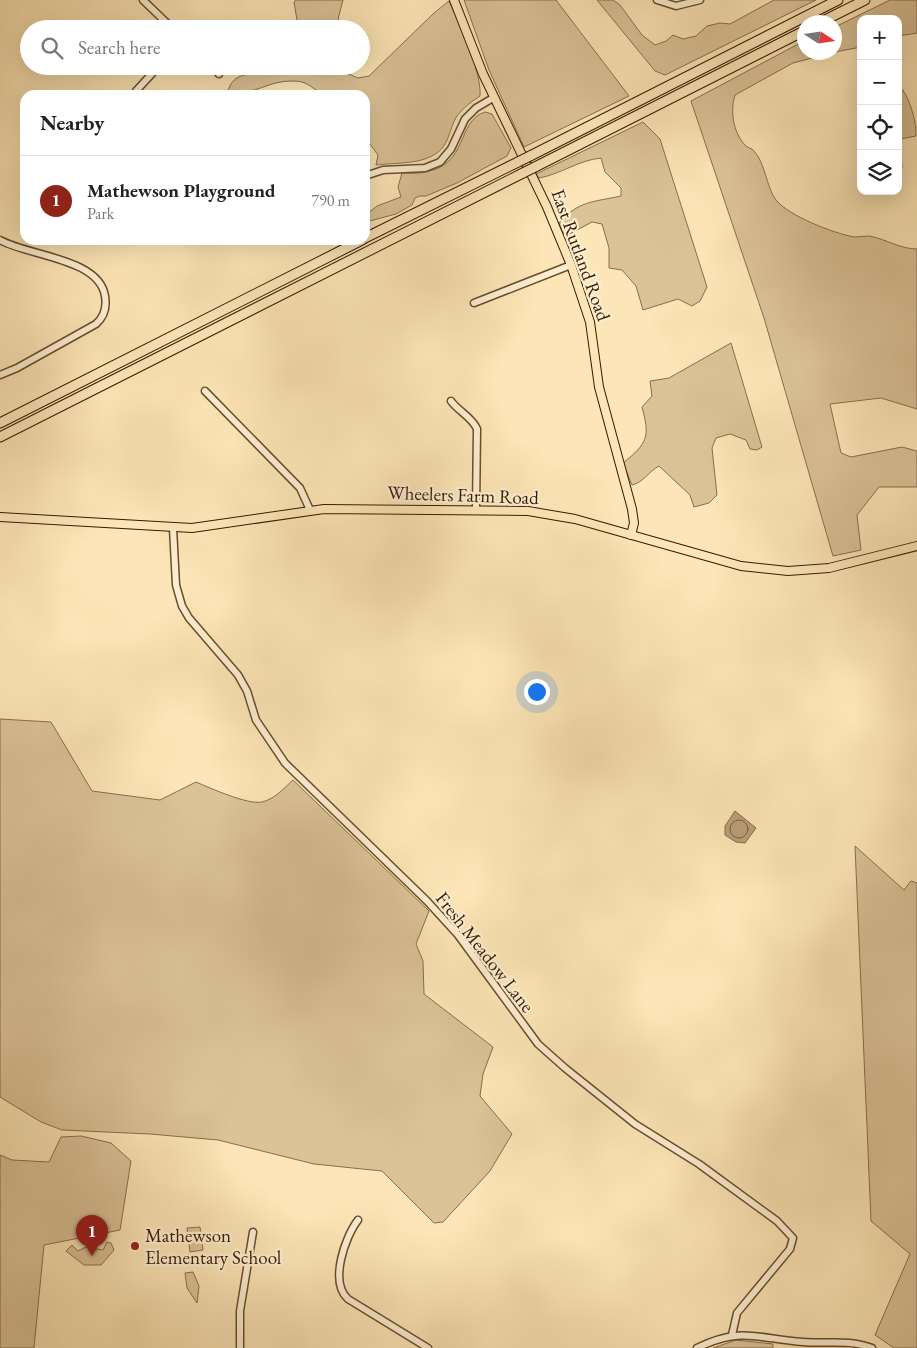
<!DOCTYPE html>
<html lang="en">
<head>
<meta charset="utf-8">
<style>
  body { margin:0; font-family:"EB Garamond",serif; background:#f6f6f6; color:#222 }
  .controls { position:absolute; right:15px; top:15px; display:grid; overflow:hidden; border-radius:10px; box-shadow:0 5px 20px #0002 }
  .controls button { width:45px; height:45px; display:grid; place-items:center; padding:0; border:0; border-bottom:1px solid #e0e0e0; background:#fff; color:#222; font:25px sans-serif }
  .compass { position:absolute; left:797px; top:15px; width:45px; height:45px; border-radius:50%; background:#fff; box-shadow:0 5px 20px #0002; rotate:102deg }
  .you { position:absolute; left:536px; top:691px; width:18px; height:18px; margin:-12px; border:4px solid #fff; border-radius:50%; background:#1a73e8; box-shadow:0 0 0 8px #1a73e833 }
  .badge { display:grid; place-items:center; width:32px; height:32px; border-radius:50%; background:#8f2418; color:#fff; font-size:16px; font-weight:700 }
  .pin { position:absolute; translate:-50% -41px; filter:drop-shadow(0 1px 2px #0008) }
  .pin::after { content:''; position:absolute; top:26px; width:18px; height:15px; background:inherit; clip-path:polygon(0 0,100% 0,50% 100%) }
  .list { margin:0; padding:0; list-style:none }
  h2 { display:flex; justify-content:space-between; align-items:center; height:65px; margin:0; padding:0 20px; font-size:21px }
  h2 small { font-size:16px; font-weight:400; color:#767676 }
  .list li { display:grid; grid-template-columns:32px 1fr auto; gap:15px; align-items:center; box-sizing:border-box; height:90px; padding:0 20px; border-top:1px solid #e0e0e0 }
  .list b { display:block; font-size:19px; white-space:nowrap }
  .list p { margin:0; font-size:16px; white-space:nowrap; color:#767676 }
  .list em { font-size:16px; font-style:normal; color:#767676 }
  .icon { flex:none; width:28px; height:28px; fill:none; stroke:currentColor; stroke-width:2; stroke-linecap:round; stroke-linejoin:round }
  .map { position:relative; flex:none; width:917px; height:1348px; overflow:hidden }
  .search { position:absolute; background:#fff; box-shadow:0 5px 20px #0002; left:20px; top:20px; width:350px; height:55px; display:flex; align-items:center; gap:12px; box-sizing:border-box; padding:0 18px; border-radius:28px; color:#767676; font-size:19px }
  .panel { position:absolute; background:#fff; box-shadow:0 5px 20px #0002; left:20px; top:90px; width:350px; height:155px; border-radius:15px }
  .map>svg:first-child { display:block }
</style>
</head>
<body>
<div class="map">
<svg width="917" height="1348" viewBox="0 0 917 1348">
  <rect width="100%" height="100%" fill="#fce5b6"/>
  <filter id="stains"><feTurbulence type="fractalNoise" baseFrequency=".004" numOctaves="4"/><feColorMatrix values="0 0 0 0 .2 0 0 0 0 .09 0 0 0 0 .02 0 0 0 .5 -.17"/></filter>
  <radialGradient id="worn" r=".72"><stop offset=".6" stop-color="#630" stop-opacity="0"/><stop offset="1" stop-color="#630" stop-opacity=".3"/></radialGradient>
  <g fill="#dbc297" stroke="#896e4c">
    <path d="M296,0H343L338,19L346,28L361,29H290L297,20L294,2Z"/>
    <path d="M464,0H556L629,96L524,147L489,70Z"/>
    <path d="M597,0H613L620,5L642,35L655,45L666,41L673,35L683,39L696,36L707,26L720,23L730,24L774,0H816L665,75L655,71Z"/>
    <path d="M890,0H917V33L898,36V19H861V47L835,52V27Z"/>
    <path d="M449,1C459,24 482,72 480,96C472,101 463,108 457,116C447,132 451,147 430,157C415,164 393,163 376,165L378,155L365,137V95C352,95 334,98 322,93C312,89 308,81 294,81C269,80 254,95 229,95L227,93C235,68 249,80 265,66H343L346,73L358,78L369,76L434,13Z"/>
    <path d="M804,41V52L832,53L793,63L735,95C730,111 733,132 745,145C747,148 752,148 754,151C765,162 767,189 776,200C789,216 833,233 854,237C859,237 864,236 869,236C886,239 900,249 917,249V409L881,398L830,404L841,453L851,457L902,447L917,451V487H879L857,515L861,550L833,556L764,318L691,101Z"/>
    <path d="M898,89H902C910,100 917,123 916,136L900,139L902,168L898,171Z"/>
    <path d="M485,112L492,114L511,148L507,156L457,183L426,196H420L415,198L412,205L396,214L366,222V215L377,206L401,197L398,187L402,173C410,173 418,174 425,172C469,165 456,121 485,112Z"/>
    <path d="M643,122L660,139L707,287L700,301L692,306L678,299L643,310L636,286L622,270L609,268V248L602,224L592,222L568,235L563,233L559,223C578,201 593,202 621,196V188L605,172L601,158C579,160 561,174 539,178L536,174Z"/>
    <path d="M731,343L762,447L757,450L750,449L746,440L730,434L716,438L712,448L717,495L709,503L694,507L690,495L659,466C648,472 644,482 632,485L623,463C648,443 650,437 642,407L652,396L650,381L669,378Z"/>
    <path d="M0,719L51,722L92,791L160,800L196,782C210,788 248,805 262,802C275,799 284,788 293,780L429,911L416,944L423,961L424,994L493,1047L483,1074L480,1096L512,1134L490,1171L443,1222L434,1223L382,1171L314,1164L218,1140L150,1134L62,1130L41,1122L0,1097Z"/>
    <path d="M855,846L904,890L911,881L917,883V1348H894L875,1335L910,1254L871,1221Z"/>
    <path d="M81,1136L111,1143L131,1161L120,1230L44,1245L34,1348H0V1155L12,1160L49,1162L61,1137Z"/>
    <path d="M200,1227L203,1250L190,1252L187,1228Z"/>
    <path d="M107,1242L111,1243L114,1250L101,1265H84L66,1251L72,1245L78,1251L86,1247L103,1250Z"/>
    <path d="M193,1272L199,1286L197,1303L187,1288L185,1273Z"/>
    <path d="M736,1340L773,1344V1348H713Z"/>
  </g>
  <path fill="#b9a079" stroke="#856a49" d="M735,811L756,828L745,843L736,842L725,835V826Z"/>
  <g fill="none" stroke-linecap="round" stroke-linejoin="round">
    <circle stroke="#785d3e" stroke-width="1" cx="739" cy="829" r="9"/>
    <defs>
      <g id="minor">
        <path d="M143,0L173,29"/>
        <path d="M657,0L676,6L700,0"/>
        <path d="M212,66L219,74"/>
        <path d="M136,91L159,66"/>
        <path d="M365,176L383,170L425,168L440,162L451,149L465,119L476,108L493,98"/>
        <path d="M0,240C28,256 99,258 105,296C107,308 104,317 96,324L17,368L0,375"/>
        <path d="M474,303L571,265"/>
        <path d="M205,391L300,488L310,510"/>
        <path d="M451,401C458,411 472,417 477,429L476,510"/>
        <path d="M173,528L176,585L182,606L189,618L238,675L247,691L256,720L285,763L427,901L458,935L538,1044L565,1068L635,1124L699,1164L777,1221L793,1238L790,1249L737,1313L732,1335"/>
        <path d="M358,1220C345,1237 329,1282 348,1299L428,1348"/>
        <path d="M240,1348V1311L253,1232"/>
        <path d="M697,1348C741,1326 759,1339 803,1342C827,1344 849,1339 872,1348"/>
      </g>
      <g id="major">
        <path d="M454,0L483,74L547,207L571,265L590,322L599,387L632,509L634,523L631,535"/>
        <path d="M0,517L192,528L324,509L528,511L575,519L741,566L788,571L829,568L917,546"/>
      </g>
      <g id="highway">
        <path d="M821,22L865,0"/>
        <path d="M530,156L838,0"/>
        <path d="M535,167L804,31"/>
        <path d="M365,238L518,162"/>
        <path d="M0,423L362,240"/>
        <path d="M0,437L523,173"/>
      </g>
    </defs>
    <use href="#minor" stroke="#684d2f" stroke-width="9"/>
    <use href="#major" stroke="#371a02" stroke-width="10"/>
    <use href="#highway" stroke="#371a02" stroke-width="11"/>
    <use href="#minor" stroke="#fdeed0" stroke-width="6"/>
    <use href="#major" stroke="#fce5b6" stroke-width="8"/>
    <use href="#highway" stroke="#fce5b6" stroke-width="9"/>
    <defs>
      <g id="highway-bridge">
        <path d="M518,162L530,156"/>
        <path d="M523,173L535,167"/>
      </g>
    </defs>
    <use href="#highway-bridge" stroke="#371a02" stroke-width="11" stroke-linecap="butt"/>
    <use href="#highway-bridge" stroke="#fce5b6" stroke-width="9"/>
  </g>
  <circle fill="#8f2418" stroke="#fdeed0" stroke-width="2" cx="135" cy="1246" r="5"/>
  <g text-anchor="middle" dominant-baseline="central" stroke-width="4.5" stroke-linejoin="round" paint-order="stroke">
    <g font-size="19" fill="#371a02" stroke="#fdeed0">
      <text transform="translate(581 255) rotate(70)">East Rutland Road</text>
      <text transform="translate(463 495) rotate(2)">Wheelers Farm Road</text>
      <text transform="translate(485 952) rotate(52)">Fresh Meadow Lane</text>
    </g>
    <g font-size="19" fill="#371a02" stroke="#fdeed0" text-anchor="start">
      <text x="145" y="1235">Mathewson<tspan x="145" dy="22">Elementary School</tspan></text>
    </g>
  </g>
  <rect width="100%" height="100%" filter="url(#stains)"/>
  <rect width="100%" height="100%" fill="url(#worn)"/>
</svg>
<div class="controls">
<button>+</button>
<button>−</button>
<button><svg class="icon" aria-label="locate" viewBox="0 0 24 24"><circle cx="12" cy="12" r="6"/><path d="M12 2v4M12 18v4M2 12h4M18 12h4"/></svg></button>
<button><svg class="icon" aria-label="layers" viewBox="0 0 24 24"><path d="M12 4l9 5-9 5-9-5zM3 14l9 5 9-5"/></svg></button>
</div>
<svg class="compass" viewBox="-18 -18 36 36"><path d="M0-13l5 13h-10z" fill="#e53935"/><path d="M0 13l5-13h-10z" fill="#767676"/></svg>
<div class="you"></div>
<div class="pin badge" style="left:92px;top:1256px">1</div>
<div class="search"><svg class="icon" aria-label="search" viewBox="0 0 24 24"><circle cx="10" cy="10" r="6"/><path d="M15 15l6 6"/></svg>Search here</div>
<section class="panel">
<h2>Nearby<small></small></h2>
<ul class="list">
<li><span class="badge">1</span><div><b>Mathewson Playground</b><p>Park</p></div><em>790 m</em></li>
</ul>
</section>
</div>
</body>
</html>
